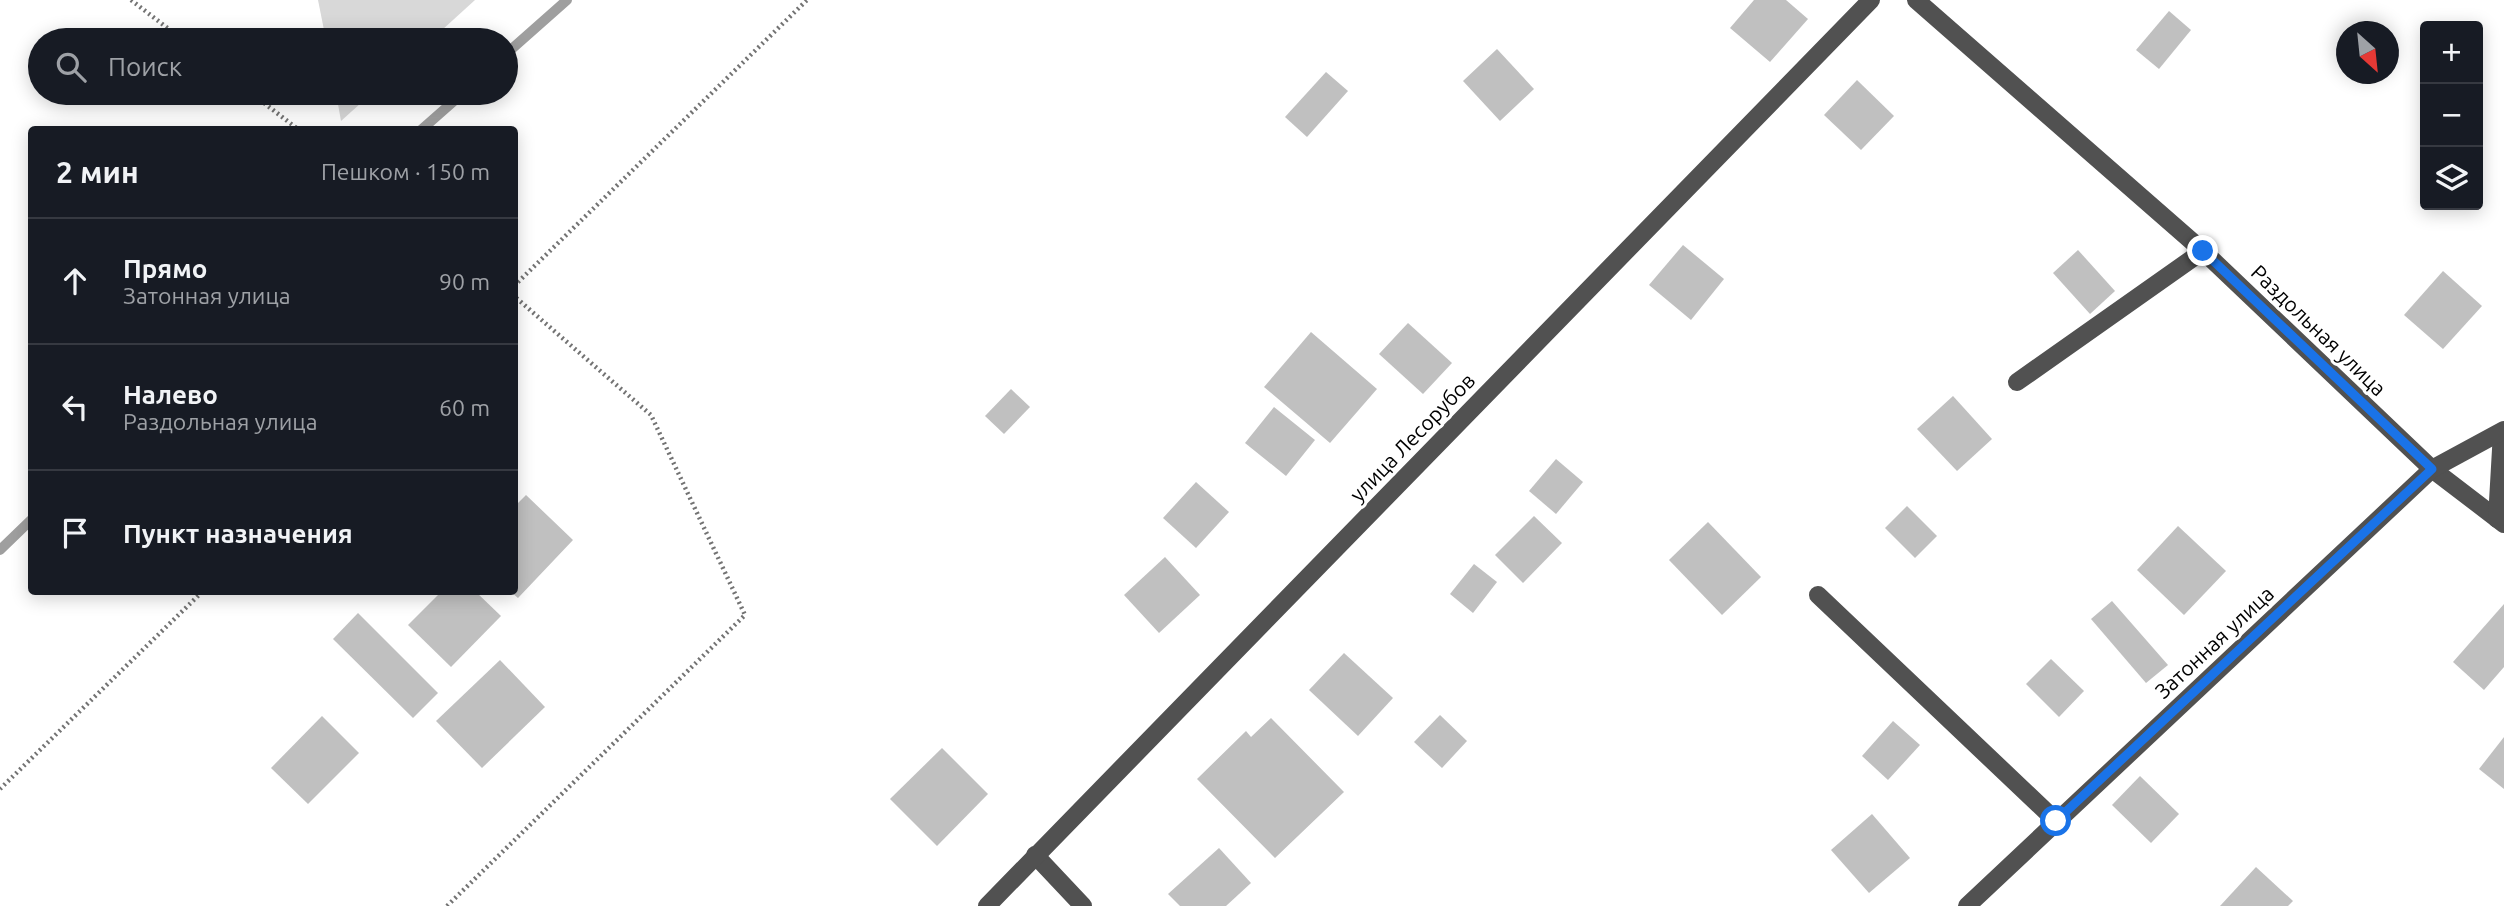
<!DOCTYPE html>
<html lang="ru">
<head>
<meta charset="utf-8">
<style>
  body { margin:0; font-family:Ubuntu,sans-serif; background:#242831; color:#f1f3f6 }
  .controls { position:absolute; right:21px; top:21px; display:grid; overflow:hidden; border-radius:7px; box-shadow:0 4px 18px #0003 }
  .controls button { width:63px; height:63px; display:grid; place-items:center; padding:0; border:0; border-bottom:2px solid #363941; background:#171b24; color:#f1f3f6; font:35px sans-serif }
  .compass { position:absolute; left:2336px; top:21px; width:63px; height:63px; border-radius:50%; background:#171b24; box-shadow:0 4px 18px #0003; rotate:153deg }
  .stop { position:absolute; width:21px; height:21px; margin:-16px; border:5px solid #1a73e8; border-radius:50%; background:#fff }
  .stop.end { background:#1a73e8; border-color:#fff; box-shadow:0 2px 7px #0008 }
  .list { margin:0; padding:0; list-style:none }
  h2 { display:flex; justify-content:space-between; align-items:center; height:91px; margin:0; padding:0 28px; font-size:30px }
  h2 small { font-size:23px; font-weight:400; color:#9ea1a6 }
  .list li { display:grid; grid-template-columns:46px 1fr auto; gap:21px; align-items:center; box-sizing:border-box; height:126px; padding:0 28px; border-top:2px solid #363941 }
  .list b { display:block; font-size:26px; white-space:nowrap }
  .list p { margin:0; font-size:23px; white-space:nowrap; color:#9ea1a6 }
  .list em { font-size:23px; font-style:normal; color:#9ea1a6 }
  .icon { flex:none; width:38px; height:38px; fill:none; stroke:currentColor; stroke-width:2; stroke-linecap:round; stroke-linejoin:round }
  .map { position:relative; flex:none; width:2504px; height:906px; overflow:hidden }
  .search { position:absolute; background:#171b24; box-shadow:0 4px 18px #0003; left:28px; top:28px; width:490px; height:77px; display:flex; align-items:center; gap:18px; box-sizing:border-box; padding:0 24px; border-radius:38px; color:#9ea1a6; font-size:26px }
  .panel { position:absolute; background:#171b24; box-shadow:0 4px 18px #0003; left:28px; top:126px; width:490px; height:469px; border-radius:7px }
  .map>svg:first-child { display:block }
</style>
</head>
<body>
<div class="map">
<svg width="2504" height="906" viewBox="0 0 2504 906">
  <rect width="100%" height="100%" fill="#fff"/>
  <g fill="#d8d8d8">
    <path d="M318,0H475L431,40H326Z"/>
    <path d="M336,93H372L341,121Z"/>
  </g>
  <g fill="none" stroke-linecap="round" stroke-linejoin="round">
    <g stroke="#9f9f9f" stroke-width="10">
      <path d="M506,54L567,0"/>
      <path d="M421,130L463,93"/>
      <path d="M0,550L32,519"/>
    </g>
  </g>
  <g fill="#c0c0c0">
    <path d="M1754,0H1786L1808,19L1770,62L1730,28Z"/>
    <path d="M2169,11L2191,30L2159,69L2136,50Z"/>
    <path d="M1497,49L1534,89L1500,121L1463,81Z"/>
    <path d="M1326,72L1348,91L1307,137L1285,117Z"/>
    <path d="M1857,80L1894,116L1861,150L1824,115Z"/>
    <path d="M1683,245L1724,279L1691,320L1649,285Z"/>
    <path d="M2078,250L2115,291L2090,314L2053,273Z"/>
    <path d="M2443,271L2482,306L2443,349L2404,315Z"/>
    <path d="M1408,323L1452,363L1423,394L1379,354Z"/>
    <path d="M1311,332L1377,389L1330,443L1264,387Z"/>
    <path d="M1011,389L1030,407L1004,434L985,416Z"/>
    <path d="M1953,396L1992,439L1957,471L1917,429Z"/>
    <path d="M1274,407L1315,440L1286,476L1245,443Z"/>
    <path d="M1556,459L1583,482L1556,514L1529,491Z"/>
    <path d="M1196,482L1229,512L1196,548L1163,518Z"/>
    <path d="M526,495L573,540L518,598L511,592H514V507Z"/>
    <path d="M1907,506L1937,536L1915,558L1885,528Z"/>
    <path d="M1534,516L1562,543L1523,583L1495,555Z"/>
    <path d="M1708,522L1761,577L1722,615L1669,560Z"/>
    <path d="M2178,526L2226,571L2184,615L2137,570Z"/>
    <path d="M1165,557L1200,595L1159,633L1124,595Z"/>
    <path d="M1474,564L1497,582L1473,613L1450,594Z"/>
    <path d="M441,592H476L501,616L451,667L408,625Z"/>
    <path d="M2112,601L2168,665L2146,683L2091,619Z"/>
    <path d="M2504,604V667L2484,690L2453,662Z"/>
    <path d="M358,613L438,693L413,718L333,639Z"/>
    <path d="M1344,653L1393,698L1358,736L1309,690Z"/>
    <path d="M2051,659L2084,691L2059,717L2026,684Z"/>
    <path d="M500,660L545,707L482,768L436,721Z"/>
    <path d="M1440,715L1467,741L1442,768L1414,742Z"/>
    <path d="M322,716L359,753L308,804L271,768Z"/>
    <path d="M1271,718L1344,792L1275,858L1197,779L1246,731L1251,737Z"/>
    <path d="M1893,721L1920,745L1888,780L1862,756Z"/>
    <path d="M2504,737V789L2479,769Z"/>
    <path d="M942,748L988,794L937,846L890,799Z"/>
    <path d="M2140,776L2179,814L2151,843L2112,805Z"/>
    <path d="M1872,814L1910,858L1869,893L1831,850Z"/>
    <path d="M1219,848L1251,883L1226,906H1180L1168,894Z"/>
    <path d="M2256,867L2293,901L2288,906H2220Z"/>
  </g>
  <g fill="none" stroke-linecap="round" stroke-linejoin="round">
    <g stroke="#737373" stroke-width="4.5" stroke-dasharray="2 3.5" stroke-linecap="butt">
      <path d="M131,0L183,40"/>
      <path d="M251,93L299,130"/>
      <path d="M514,286L807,0"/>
      <path d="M0,789L202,592"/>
      <path d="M447,906L745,615L651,415L514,296"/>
    </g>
    <g stroke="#515151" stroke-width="18">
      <path d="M1916,0L2203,251L2432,469L2504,524"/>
      <path d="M2017,382L2203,251"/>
      <path d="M2497,519L2502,432"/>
      <path d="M1818,595L2056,821"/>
      <path d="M1035,855L1083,906"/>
      <path d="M987,906L1871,0"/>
      <path d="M1967,906L2432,469L2504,430"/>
    </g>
  </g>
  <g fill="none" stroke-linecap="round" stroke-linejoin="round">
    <path stroke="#1a73e8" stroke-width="9" d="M2056,821L2432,469L2203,251"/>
  </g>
  <g text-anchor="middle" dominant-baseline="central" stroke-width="6" stroke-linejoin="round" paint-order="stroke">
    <g font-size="21" fill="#000" stroke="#fff">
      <text transform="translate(2319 330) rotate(44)">Раздольная улица</text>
      <text transform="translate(1412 437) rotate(-46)">улица Лесорубов</text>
      <text transform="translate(2214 642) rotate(-43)">Затонная улица</text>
    </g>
  </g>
</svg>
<div class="controls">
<button>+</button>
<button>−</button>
<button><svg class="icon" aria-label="layers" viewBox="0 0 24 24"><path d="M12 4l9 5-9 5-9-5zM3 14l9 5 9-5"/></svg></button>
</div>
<svg class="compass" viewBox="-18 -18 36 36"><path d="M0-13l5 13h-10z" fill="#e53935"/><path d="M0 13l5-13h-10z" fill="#9ea1a6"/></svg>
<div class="stop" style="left:2056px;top:821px"></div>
<div class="stop end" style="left:2203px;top:251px"></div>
<div class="search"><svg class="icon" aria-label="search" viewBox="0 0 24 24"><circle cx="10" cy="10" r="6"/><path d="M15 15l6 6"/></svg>Поиск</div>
<section class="panel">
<h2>2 мин<small>Пешком · 150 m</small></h2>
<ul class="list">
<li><svg class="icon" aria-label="ahead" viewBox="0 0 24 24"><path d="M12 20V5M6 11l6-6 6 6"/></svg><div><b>Прямо</b><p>Затонная улица</p></div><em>90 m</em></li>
<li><svg class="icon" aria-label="left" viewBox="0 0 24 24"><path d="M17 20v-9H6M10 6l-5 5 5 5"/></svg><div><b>Налево</b><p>Раздольная улица</p></div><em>60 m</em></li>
<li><svg class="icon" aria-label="arrive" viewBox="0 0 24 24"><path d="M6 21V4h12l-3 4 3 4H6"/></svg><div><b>Пункт назначения</b></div></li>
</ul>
</section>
</div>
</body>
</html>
